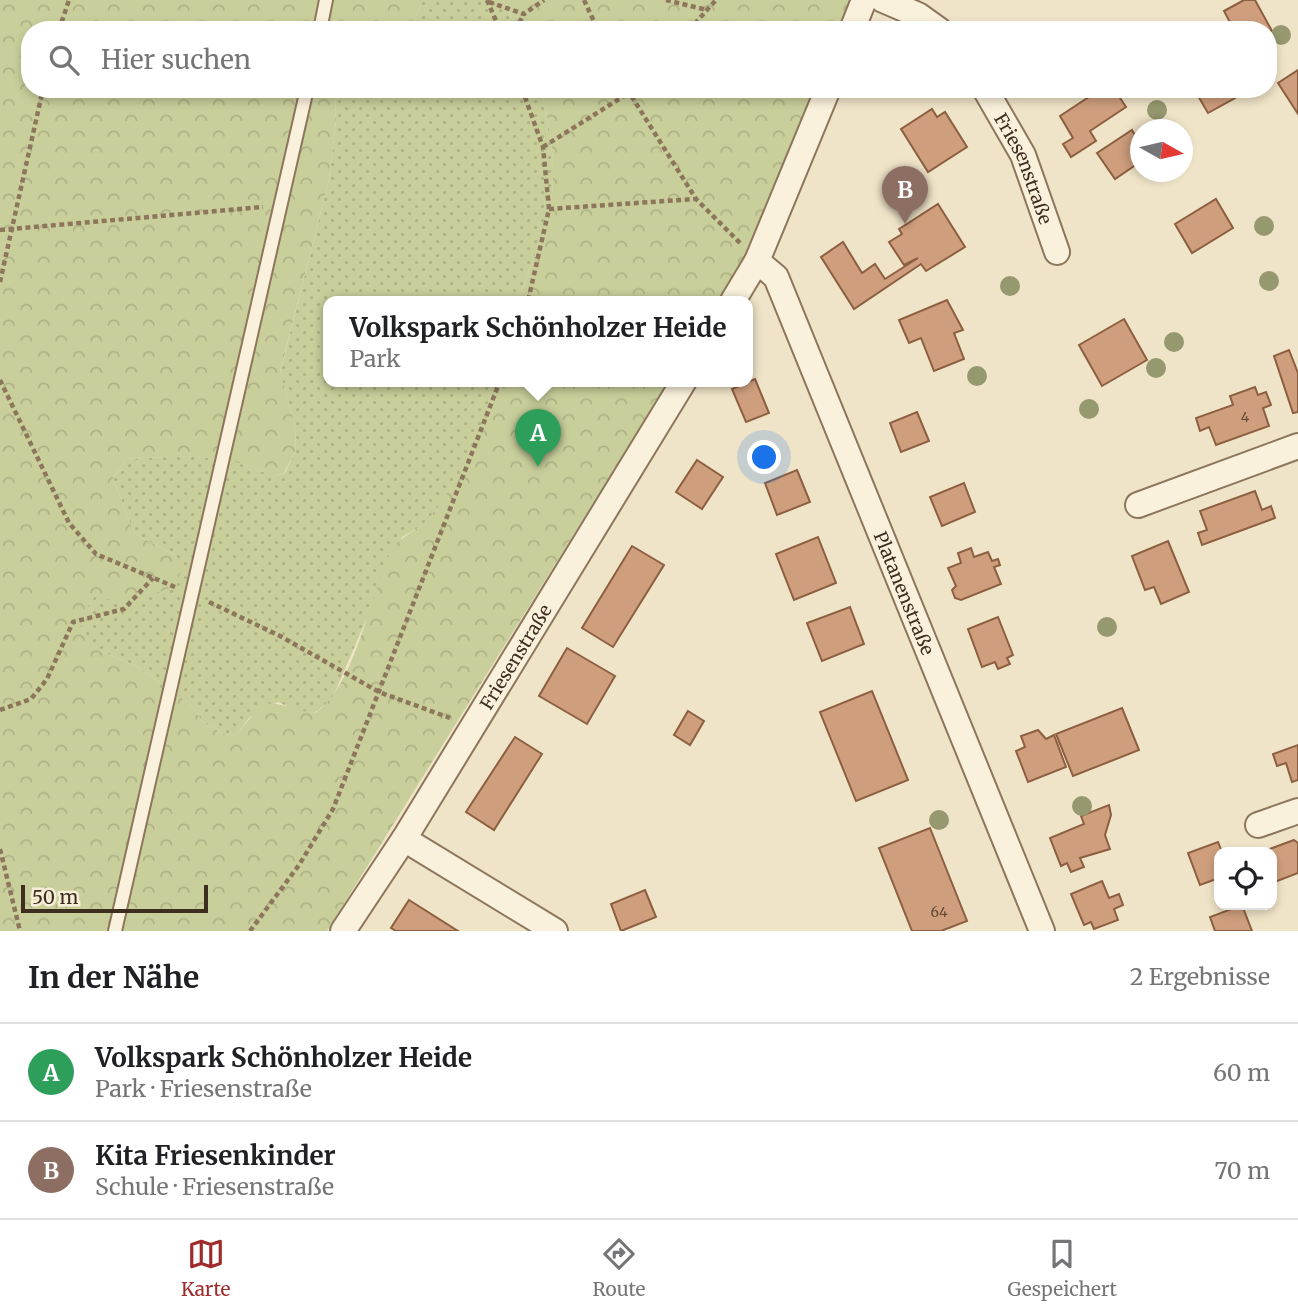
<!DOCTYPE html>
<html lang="de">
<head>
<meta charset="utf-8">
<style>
  body { margin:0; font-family:Merriweather,serif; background:#f2f2f2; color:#202124 }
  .controls { position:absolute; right:21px; bottom:21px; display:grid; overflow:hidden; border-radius:14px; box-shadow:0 4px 10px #0003 }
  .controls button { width:63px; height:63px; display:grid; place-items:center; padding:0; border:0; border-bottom:2px solid #e0e0e0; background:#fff; color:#202124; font:35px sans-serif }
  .compass { position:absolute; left:1130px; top:119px; width:63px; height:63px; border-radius:50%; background:#fff; box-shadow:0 4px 10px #0003; rotate:98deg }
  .scale { position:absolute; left:21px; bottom:18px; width:187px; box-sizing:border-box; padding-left:7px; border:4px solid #3d2e20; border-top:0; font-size:19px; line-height:24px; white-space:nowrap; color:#3d2e20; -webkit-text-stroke:5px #f7eed8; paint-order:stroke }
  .you { position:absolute; left:765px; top:458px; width:24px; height:24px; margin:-18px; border:5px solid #fff; border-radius:50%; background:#1a73e8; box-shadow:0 0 0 10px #1a73e833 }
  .badge { display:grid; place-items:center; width:46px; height:46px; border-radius:50%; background:#9e2a2b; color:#fff; font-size:23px; font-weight:700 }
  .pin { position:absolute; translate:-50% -58px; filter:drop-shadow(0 2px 4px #0008) }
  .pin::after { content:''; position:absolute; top:37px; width:24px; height:21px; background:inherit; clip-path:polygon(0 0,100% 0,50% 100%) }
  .popup { position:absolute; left:323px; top:296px; width:430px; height:91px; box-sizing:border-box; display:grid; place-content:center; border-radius:14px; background:#fff; filter:drop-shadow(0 2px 5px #0005); font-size:23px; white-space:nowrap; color:#757577 }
  .popup b { font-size:26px; color:#202124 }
  .popup::after { content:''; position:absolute; left:50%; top:100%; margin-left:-14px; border:14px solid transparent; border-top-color:#fff }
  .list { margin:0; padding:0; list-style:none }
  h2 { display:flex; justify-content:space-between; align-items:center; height:91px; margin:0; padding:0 28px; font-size:30px }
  h2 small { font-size:23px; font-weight:400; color:#757577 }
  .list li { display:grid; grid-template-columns:46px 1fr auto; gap:21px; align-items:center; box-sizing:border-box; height:98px; padding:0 28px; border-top:2px solid #e0e0e0 }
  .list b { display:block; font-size:26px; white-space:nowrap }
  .list p { margin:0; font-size:23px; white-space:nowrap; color:#757577 }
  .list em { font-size:23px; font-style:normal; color:#757577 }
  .icon { flex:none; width:38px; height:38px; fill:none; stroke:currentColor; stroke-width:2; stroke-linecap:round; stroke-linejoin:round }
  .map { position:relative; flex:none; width:1298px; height:931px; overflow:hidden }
  .search { position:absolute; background:#fff; box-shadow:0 4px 10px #0003; left:21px; right:21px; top:21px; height:77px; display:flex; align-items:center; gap:18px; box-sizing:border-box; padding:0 24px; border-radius:28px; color:#757577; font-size:26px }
  .sheet { height:287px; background:#fff }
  nav { display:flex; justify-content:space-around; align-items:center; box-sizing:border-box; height:98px; border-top:2px solid #e0e0e0; background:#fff; font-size:19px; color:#757577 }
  nav a { display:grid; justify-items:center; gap:4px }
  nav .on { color:#9e2a2b }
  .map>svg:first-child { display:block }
</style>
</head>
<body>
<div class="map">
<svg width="1298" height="931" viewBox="0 0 1298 931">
  <defs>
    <pattern id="grass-dots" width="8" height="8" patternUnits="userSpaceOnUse" patternTransform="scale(1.75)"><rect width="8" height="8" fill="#c9cf9b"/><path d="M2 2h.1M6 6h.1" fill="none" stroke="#aeb285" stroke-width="1.8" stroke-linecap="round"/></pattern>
    <pattern id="park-crowns" width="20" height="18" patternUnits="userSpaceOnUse" patternTransform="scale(1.75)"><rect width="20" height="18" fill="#c9cf9b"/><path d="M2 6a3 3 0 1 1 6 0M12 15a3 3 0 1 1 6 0" fill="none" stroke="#aeb285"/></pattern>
  </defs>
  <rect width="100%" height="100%" fill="#f0e4c8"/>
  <g fill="url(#grass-dots)">
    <path d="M423,0H503L518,30H410Z"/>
    <path d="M335,89H541C551,128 557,168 550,208C543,239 528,271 518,301H328V381H500C489,418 454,496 426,522C419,528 410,532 402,537L332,699L314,713L298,711L278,702L250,717L236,735L223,734L203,722L189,703L136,666L96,649L77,621L95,596L174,555L134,533L113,478L126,459C176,457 227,450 272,477L285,473L295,451L296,429L280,373L329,179L336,120Z"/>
  </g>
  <g fill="url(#park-crowns)">
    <path d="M0,0H423L410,30H30V89H335L336,120L329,179L280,372L296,429L295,451L284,473L272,477C227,450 176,457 126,459L113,478L134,533L174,555L182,569L175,586L127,604L95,596L78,621L96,649L136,666L189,703L203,722L223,734L236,735L262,704C282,701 295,711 315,713C354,688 370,597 389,555C397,536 416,533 428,519C460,482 485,428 500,381H669L327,931H0Z"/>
    <path d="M503,0H853L841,30H518Z"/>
    <path d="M541,89H817L757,239L719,301H518C528,271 543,239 550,208C557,168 551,128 541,89Z"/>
  </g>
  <g fill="#cf9f7d" stroke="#8d5f41" stroke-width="2">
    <path d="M1244,0H1255L1272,31L1234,30L1224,11Z"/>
    <path d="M1298,70V114L1278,83Z"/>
    <path d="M1101,89H1114L1126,107L1090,131L1096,141L1071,157L1063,144L1073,138L1060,116Z"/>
    <path d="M1194,89H1230L1235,98L1208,113Z"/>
    <path d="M932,109L937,117L945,112L967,147L928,172L901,129Z"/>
    <path d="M1132,130L1140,144V162L1115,179L1097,153Z"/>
    <path d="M1216,199L1233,228L1192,253L1175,224Z"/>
    <path d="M938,204L965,247L926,271L921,264L854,309L821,257L843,242L862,273L875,264L885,279L918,258L904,265L889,242L902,234L899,229Z"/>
    <path d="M947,300L963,330L954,333L964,359L934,371L921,338L909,343L899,320Z"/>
    <path d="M1124,319L1147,360L1102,386L1079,345Z"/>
    <path d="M1289,350L1298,373V412L1293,413L1274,356Z"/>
    <path d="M755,379L769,413L746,422L732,389Z"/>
    <path d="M1255,387L1258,395L1266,392L1271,405L1263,408L1269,426L1216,445L1209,427L1200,431L1196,418L1233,405L1230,396Z"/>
    <path d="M917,412L929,441L901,452L890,423Z"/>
    <path d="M697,460L723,477L702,509L676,492Z"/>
    <path d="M797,470L810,502L777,515L765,483Z"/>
    <path d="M964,483L975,512L942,526L930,497Z"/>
    <path d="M1255,491L1262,510L1271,506L1275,518L1202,545L1198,533L1207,530L1200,511Z"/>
    <path d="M818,537L836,583L794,600L776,554Z"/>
    <path d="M1168,541L1189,592L1161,604L1154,587L1145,590L1132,556Z"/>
    <path d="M632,546L664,565L613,647L582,628Z"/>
    <path d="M971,548L974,557L988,552L992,561L998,559L1000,565L994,567L1001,584L961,600L955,598L952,590L956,586L948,568L961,563L958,553Z"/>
    <path d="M850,607L864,644L822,661L807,623Z"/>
    <path d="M998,617L1013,655L1007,658L1010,664L998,669L995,662L982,667L968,629Z"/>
    <path d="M567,648L615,676L587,724L539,696Z"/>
    <path d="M872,691L908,780L856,801L820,712Z"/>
    <path d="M1122,708L1139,750L1073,776L1056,734Z"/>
    <path d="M688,711L704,721L690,745L674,735Z"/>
    <path d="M1038,730L1046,739L1054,735L1066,767L1028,782L1016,751L1025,747L1021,736Z"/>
    <path d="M515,737L542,754L494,830L466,812Z"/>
    <path d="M1298,745V780L1292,782L1286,763L1277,766L1273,754Z"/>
    <path d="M1109,805L1111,815L1105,835L1110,849L1080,858L1084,867L1071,872L1067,863L1061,866L1050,838L1084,824L1081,816Z"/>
    <path d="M930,828L967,921L941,931H912L879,848Z"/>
    <path d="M1294,840L1298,843V873L1272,883V852L1267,850Z"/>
    <path d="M1218,842L1222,852H1219V878L1200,885L1188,853Z"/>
    <path d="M1102,881L1109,898L1119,894L1123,905L1114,909L1118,920L1094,929L1091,922L1084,925L1071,894Z"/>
    <path d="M645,890L656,917L621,931L611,904Z"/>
    <path d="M409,900L458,931H396L391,928Z"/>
    <path d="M1242,905L1252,931H1215L1210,917Z"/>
  </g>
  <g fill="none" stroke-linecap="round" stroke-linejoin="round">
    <defs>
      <g id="lane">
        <path d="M320,30L326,0"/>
        <path d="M115,931L307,89"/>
      </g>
      <g id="street">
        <path d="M883,0L918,15L939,30"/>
        <path d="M852,30L864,0"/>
        <path id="s1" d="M985,89L1023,155L1057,252"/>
        <path id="s2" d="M757,261L776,277L1042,931"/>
        <path d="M733,301L757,261L828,89"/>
        <path d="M1138,505L1298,446"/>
        <path d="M1258,825L1298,811"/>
        <path d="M404,839L555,931"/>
        <path id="s3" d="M343,931L404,839L684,381"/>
      </g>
    </defs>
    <use href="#lane" stroke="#8d765c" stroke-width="16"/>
    <use href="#street" stroke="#8d765c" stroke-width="28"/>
    <g stroke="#8d765c" stroke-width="4.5" stroke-dasharray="5 3.5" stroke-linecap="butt">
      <path d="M487,0L500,30"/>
      <path d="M584,0L598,30"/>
      <path d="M666,0L707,10"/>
      <path d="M489,2L524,14L544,0"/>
      <path d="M59,30L69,0"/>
      <path d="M515,30L524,14"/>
      <path d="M689,30L716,0"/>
      <path d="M522,89L543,147L549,209L528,301"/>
      <path d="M627,89L696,199L740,243"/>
      <path d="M543,147L635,89"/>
      <path d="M549,209L695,199"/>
      <path d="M0,230L263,207"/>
      <path d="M0,282L43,89"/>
      <path d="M0,380L69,523L96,554L175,587"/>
      <path d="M209,602L280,636L379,692L450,718"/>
      <path d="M0,710L31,699L47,679L73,622L124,609L153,578"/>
      <path d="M0,849L20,931"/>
      <path d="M250,931L299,865L333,809L500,381"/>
    </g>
    <use href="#lane" stroke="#faf1dc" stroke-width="12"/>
    <use href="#street" stroke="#faf1dc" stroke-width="24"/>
  </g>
  <g fill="#96986f">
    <circle cx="1281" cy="35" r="10"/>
    <circle cx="1157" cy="110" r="10"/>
    <circle cx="1264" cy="226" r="10"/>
    <circle cx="1269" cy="281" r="10"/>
    <circle cx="1010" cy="286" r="10"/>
    <circle cx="1174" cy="342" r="10"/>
    <circle cx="1156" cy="368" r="10"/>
    <circle cx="977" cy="376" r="10"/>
    <circle cx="1089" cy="409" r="10"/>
    <circle cx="1107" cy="627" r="10"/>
    <circle cx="1082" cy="806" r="10"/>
    <circle cx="939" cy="820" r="10"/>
  </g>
  <g text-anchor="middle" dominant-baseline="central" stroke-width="5" stroke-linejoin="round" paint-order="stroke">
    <g font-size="14" fill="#624a37">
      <text x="1245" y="417">4</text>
      <text x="939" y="912">64</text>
    </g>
    <g font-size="18" fill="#3d2e20" stroke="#f7eed8">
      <text stroke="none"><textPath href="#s1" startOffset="89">Friesenstraße</textPath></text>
      <text stroke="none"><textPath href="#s2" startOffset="366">Platanenstraße</textPath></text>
      <text stroke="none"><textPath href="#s3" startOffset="324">Friesenstraße</textPath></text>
    </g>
  </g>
</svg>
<div class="controls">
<button><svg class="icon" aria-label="locate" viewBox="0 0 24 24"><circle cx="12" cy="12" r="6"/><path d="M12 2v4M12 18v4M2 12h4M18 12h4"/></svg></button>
</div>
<svg class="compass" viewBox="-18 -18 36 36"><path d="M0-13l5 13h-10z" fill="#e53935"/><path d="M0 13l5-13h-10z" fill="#757577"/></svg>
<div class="scale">50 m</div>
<div class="you"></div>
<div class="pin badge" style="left:538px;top:467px;background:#2e9e5b">A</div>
<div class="popup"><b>Volkspark Schönholzer Heide</b>Park</div>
<div class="pin badge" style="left:905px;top:224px;background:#8d6e63">B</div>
<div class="search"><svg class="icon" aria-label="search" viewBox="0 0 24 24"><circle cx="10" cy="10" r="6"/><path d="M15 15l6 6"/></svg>Hier suchen</div>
</div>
<section class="sheet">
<h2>In der Nähe<small>2 Ergebnisse</small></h2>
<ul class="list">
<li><span class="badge" style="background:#2e9e5b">A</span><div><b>Volkspark Schönholzer Heide</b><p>Park · Friesenstraße</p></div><em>60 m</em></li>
<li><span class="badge" style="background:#8d6e63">B</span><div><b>Kita Friesenkinder</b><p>Schule · Friesenstraße</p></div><em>70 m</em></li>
</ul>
</section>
<nav>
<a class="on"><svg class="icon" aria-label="map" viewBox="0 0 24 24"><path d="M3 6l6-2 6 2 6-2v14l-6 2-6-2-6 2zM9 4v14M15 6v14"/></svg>Karte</a>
<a><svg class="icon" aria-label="directions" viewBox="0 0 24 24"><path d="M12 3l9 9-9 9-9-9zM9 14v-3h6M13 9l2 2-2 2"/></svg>Route</a>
<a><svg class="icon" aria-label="saved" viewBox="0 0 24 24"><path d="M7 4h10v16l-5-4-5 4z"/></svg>Gespeichert</a>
</nav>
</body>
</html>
